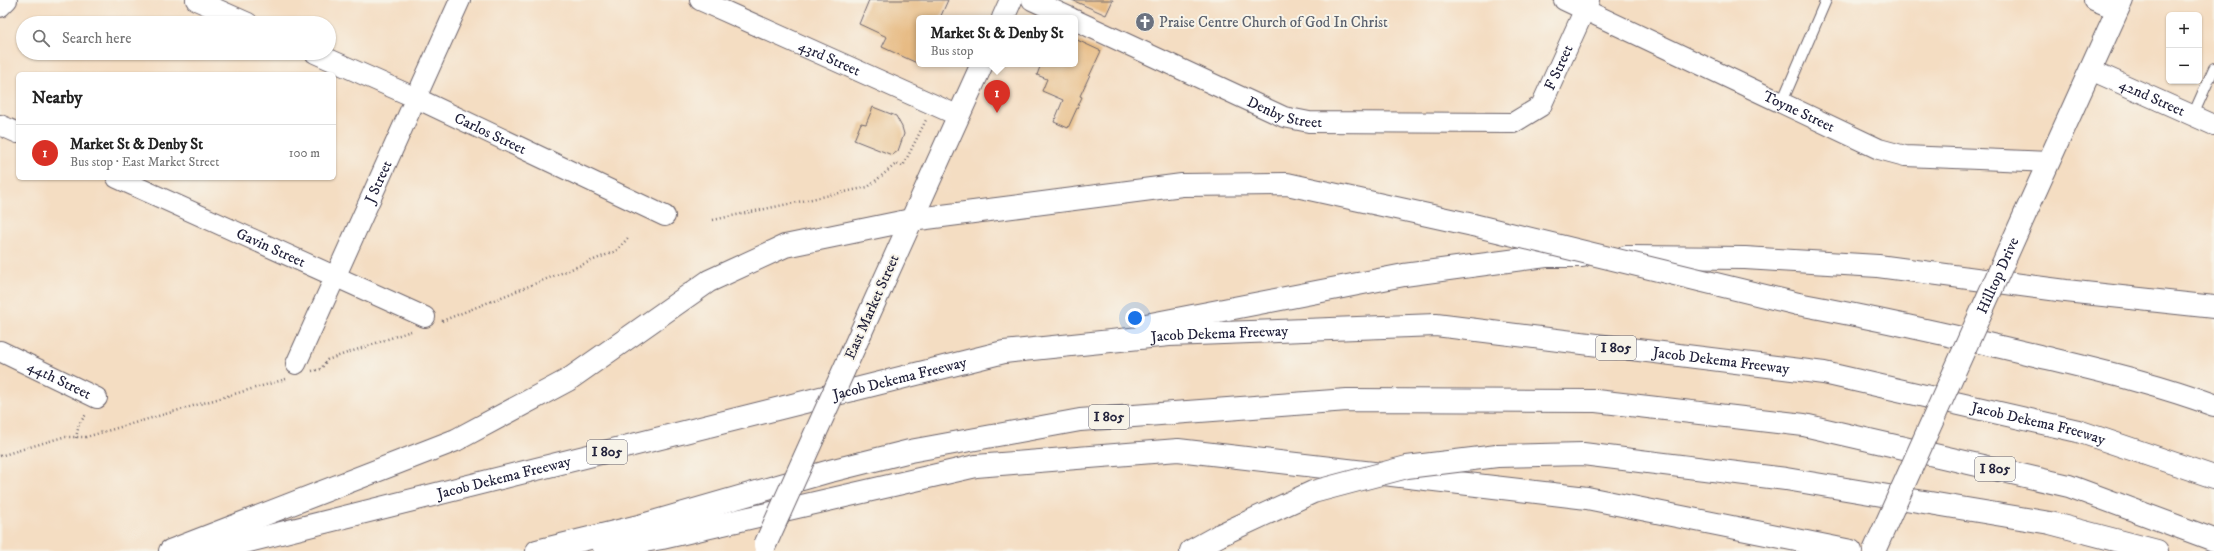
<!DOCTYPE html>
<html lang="en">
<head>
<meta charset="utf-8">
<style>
  body { margin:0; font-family:"IM FELL DW Pica",serif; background:#f6f6f6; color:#222 }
  .controls { position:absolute; right:12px; top:12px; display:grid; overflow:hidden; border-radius:6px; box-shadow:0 1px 3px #0004 }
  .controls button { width:36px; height:36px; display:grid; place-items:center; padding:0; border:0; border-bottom:1px solid #e0e0e0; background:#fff; color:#222; font:20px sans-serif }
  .you { position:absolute; left:1135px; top:318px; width:14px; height:14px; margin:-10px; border:3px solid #fff; border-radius:50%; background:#1a73e8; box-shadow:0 0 0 6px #1a73e833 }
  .badge { display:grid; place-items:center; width:26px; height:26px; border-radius:50%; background:#d93025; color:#fff; font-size:13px; font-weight:700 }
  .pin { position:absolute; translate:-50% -33px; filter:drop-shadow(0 1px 2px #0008) }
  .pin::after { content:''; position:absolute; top:21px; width:14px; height:12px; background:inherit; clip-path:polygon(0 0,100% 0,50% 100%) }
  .popup { position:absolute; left:916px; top:15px; width:162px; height:52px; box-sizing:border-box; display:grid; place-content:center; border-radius:6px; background:#fff; filter:drop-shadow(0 1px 3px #0005); font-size:13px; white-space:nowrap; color:#767676 }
  .popup b { font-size:15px; color:#222 }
  .popup::after { content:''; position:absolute; left:50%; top:100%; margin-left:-8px; border:8px solid transparent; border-top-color:#fff }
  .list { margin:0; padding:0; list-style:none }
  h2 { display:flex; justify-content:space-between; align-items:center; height:52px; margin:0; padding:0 16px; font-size:17px }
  h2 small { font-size:13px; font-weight:400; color:#767676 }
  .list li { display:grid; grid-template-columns:26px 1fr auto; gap:12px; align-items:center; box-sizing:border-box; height:56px; padding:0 16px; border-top:1px solid #e0e0e0 }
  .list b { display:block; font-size:15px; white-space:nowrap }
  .list p { margin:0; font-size:13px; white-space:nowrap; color:#767676 }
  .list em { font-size:13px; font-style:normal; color:#767676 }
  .icon { flex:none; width:22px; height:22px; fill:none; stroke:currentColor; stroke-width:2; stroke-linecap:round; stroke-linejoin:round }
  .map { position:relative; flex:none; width:2214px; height:551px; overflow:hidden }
  .search { position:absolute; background:#fff; box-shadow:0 1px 3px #0004; left:16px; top:16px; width:320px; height:44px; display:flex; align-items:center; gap:10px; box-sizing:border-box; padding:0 14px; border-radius:22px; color:#767676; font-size:15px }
  .panel { position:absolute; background:#fff; box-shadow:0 1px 3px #0004; left:16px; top:72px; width:320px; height:108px; border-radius:6px }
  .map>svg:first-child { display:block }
</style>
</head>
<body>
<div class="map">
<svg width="2214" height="551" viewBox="0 0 2214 551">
  <rect width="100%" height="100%" fill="#f7f3e8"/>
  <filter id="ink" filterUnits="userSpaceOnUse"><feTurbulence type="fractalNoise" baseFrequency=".025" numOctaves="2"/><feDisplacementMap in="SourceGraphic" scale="8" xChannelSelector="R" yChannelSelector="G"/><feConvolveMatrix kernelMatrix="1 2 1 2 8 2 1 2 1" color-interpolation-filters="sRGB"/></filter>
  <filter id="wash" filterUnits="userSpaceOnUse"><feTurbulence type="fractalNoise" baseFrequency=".012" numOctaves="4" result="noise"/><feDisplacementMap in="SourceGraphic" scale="16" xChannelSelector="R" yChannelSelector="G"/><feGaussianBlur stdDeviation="0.9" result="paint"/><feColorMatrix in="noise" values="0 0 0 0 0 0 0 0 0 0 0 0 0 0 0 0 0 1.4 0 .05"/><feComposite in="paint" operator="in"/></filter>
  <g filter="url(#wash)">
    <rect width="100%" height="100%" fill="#f4ddc2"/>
    <g id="blocks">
      <g fill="#e7bb84">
        <path d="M869,0H948L940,18H919V64L882,47L887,37L859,24Z"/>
        <path d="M1072,0H1113L1106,15Z"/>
        <path d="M1075,39L1101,51L1080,96L1082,97L1068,128L1054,122L1063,100L1042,91L1047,79L1037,75L1041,64H1075Z"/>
        <path d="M873,107L896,116L902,127L904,134L898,151L892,155L854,140L861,123L866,124Z"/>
      </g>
    </g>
  </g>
  <g filter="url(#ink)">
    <use href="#blocks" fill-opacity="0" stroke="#6c636a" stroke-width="1"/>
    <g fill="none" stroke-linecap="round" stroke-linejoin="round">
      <defs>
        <g id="lane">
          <path d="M1782,102L1826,0"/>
          <path d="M2193,115L2214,68"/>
        </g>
        <g id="street">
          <path d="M196,0L248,23"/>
          <path id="s1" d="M700,0L959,116"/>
          <path d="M1032,0L1071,18"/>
          <path id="s2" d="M1564,0L1879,149L1905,156L2049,162"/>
          <path d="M2094,0L2118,10"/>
          <path d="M0,7L7,0"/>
          <path id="s3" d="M1075,20L1284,117L1309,122L1513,123L1541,106L1589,0"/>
          <path id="s4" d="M315,53L416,98L665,216"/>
          <path id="s5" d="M2091,70L2214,125"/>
          <path d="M0,125L18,133"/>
          <path id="s6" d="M117,178L425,317"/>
          <path id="s7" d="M0,351L97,398"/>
          <path id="s8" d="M296,364L460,0"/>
        </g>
        <path id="secondary" d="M2026,212L2122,0"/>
        <g id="primary">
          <path d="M1003,18L1011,0"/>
          <path d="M861,332L982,64"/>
        </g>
        <g id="highway">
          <path d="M1626,257L1745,258L1878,266L2066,291L2214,307"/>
          <path d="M1798,304C1879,319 1959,337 2039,356C2097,370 2158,384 2214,405"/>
          <path d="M1146,325L1404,275L1546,256H1582"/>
          <path d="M1497,456L1583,454L1786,479L2050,523L2157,551"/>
          <path d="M604,548L662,538L976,466L1178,450L1587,498L1851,551"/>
          <path d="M170,551L456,440L568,380L709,281L785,246L911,220L1182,185L1287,184L1473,225"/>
          <path id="s9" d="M209,551L1004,352L1169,335L1436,325L1824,373L2078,431L2214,477"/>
          <path d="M537,551L639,526L830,471L910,451L1080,420L1347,400L1596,401L1804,425L2069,486L2214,540"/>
          <path d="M1191,551L1220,535"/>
        </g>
      </defs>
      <use href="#lane" stroke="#6c636a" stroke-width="12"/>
      <use href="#street" stroke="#6c636a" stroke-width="22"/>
      <use href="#secondary" stroke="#6c636a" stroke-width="24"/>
      <use href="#primary" stroke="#6c636a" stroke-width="24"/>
      <use href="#highway" stroke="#6c636a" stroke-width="24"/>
      <g stroke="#6c636a" stroke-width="2.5" stroke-dasharray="1 3" stroke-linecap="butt">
        <path d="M713,220L868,187L896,164L903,166L926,120"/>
        <path d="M442,321L616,251L628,238"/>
        <path d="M312,371L321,369L327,360L411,331"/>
        <path d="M76,438L79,424L87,413"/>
        <path d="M0,456L63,437H86L286,379"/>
      </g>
      <use href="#lane" stroke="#fff" stroke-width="10"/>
      <use href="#street" stroke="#fff" stroke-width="20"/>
      <use href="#secondary" stroke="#fff" stroke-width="22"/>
      <use href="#primary" stroke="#fff" stroke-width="22"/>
      <use href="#highway" stroke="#fff" stroke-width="22"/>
      <defs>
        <g id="secondary-bridge">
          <path id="s10" d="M1874,551L2026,212"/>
        </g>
        <path id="primary-bridge" d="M765,545L861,332"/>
        <g id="highway-bridge">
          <path d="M1473,225L1798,304"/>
          <path d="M1220,535L1313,492L1407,467L1497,456"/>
        </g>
      </defs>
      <use href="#secondary-bridge" stroke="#6c636a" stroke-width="24" stroke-linecap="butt"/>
      <use href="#primary-bridge" stroke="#6c636a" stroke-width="24" stroke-linecap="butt"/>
      <use href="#highway-bridge" stroke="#6c636a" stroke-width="24" stroke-linecap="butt"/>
      <use href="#secondary-bridge" stroke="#fff" stroke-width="22"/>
      <use href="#primary-bridge" stroke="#fff" stroke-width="22"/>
      <use href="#highway-bridge" stroke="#fff" stroke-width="22"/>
    </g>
  </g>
  <defs>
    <symbol id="church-disc" viewBox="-11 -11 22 22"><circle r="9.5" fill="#6b7280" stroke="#f7f3e8"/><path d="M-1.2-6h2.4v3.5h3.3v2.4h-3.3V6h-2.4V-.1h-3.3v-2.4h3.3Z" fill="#fff"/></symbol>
  </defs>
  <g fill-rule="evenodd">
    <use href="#church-disc" x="1134" y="11" width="22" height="22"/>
  </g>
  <g text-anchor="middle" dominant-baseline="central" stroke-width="4" stroke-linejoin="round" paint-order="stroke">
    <g fill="#f7f3e8" stroke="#62616f" stroke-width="1">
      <rect x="1596" y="336" width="40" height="24" rx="3"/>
      <rect x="1089" y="405" width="40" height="24" rx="3"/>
      <rect x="587" y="440" width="40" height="24" rx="3"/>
      <rect x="1975" y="457" width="40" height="24" rx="3"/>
    </g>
    <g font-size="14" font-weight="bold" fill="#22223b">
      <text x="1616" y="348">I 805</text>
      <text x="1109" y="417">I 805</text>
      <text x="607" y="452">I 805</text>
      <text x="1995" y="469">I 805</text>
    </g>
    <g font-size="15" fill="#5b616d" stroke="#f7f3e8" text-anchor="start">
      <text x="1159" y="22">Praise Centre Church of God In Christ</text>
    </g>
    <g font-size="15" fill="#22223b" stroke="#f7f3e8">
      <text stroke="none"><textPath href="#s1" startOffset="142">43rd Street</textPath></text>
      <text stroke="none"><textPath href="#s3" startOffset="535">F Street</textPath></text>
      <text stroke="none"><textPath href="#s5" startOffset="67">42nd Street</textPath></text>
      <text stroke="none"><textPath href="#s3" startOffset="230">Denby Street</textPath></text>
      <text stroke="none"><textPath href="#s2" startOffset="260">Toyne Street</textPath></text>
      <text stroke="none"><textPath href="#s4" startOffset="193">Carlos Street</textPath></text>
      <text stroke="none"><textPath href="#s8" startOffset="200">J Street</textPath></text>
      <text stroke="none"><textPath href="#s6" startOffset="169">Gavin Street</textPath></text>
      <text stroke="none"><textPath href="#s10" startOffset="302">Hilltop Drive</textPath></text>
      <text transform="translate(872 307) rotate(-66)">East Market Street</text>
      <text stroke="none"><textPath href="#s9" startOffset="1036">Jacob Dekema Freeway</textPath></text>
      <text stroke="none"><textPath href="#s9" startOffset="1540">Jacob Dekema Freeway</textPath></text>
      <text stroke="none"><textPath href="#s9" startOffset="712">Jacob Dekema Freeway</textPath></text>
      <text stroke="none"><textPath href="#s7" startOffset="66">44th Street</textPath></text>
      <text stroke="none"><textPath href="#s9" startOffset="1864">Jacob Dekema Freeway</textPath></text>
      <text stroke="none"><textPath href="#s9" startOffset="304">Jacob Dekema Freeway</textPath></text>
    </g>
  </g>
</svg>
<div class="controls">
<button>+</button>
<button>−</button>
</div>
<div class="you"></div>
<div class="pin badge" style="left:997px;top:113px">1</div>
<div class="popup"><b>Market St &amp; Denby St</b>Bus stop</div>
<div class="search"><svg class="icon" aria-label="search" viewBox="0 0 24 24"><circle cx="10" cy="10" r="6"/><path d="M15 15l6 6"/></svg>Search here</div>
<section class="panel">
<h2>Nearby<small></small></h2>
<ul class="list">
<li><span class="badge">1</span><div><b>Market St &amp; Denby St</b><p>Bus stop · East Market Street</p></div><em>100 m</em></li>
</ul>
</section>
</div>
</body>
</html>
